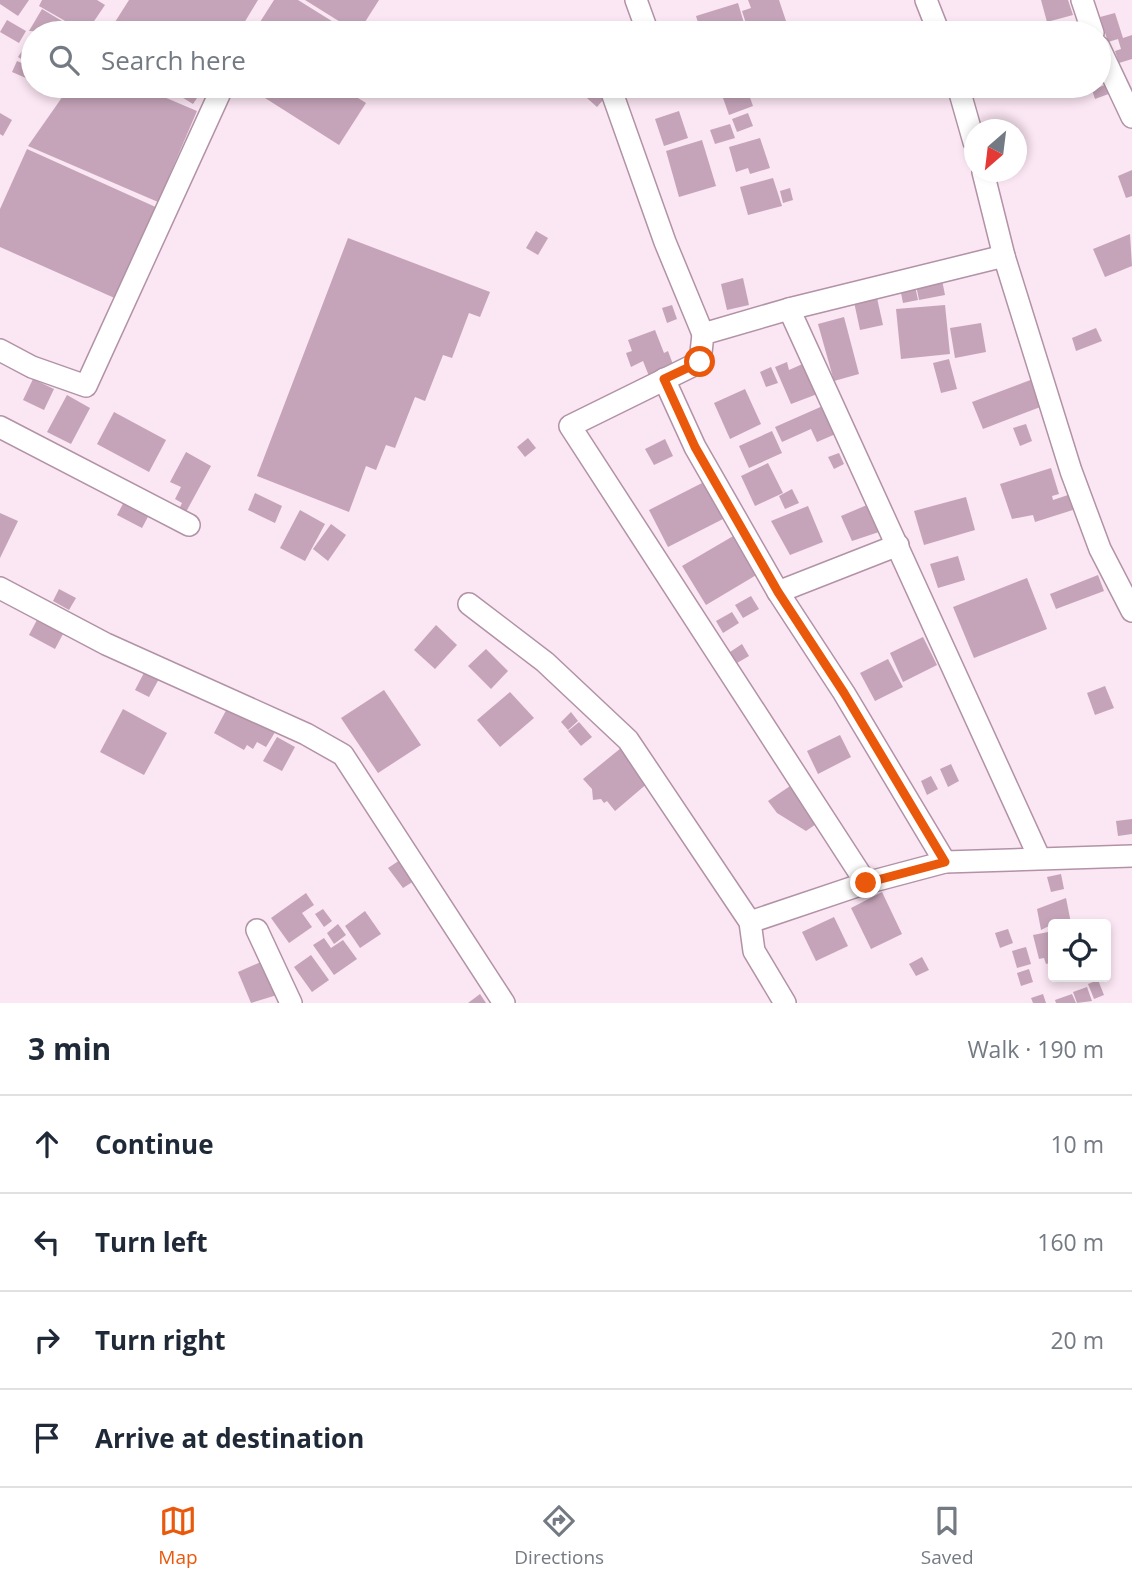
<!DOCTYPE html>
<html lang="en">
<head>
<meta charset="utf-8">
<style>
  body { margin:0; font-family:"Open Sans",sans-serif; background:#f2f2f3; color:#1f2937 }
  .controls { position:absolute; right:21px; bottom:21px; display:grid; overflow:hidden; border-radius:7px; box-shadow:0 4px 10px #0003 }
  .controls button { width:63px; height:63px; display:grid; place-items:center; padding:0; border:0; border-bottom:2px solid #e0e1e3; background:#fff; color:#1f2937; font:35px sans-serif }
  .compass { position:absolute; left:964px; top:119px; width:63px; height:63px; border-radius:50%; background:#fff; box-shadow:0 4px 10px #0003; rotate:208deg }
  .stop { position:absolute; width:21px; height:21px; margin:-16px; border:5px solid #ea580c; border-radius:50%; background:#fff }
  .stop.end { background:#ea580c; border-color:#fff; box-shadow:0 2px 7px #0008 }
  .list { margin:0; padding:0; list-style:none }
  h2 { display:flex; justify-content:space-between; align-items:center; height:91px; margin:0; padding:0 28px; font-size:30px }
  h2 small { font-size:23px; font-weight:400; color:#747a83 }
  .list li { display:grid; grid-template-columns:46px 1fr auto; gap:21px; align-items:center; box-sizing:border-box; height:98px; padding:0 28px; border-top:2px solid #e0e1e3 }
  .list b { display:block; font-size:26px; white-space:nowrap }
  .list em { font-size:23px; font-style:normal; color:#747a83 }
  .icon { flex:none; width:38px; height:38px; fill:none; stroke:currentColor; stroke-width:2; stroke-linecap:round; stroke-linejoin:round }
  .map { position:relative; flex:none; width:1132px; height:1003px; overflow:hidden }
  .search { position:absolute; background:#fff; box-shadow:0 4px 10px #0003; left:21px; right:21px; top:21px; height:77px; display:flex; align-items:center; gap:18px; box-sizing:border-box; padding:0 24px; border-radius:38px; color:#747a83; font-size:26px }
  .sheet { height:483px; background:#fff }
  nav { display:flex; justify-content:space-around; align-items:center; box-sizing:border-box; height:98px; border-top:2px solid #e0e1e3; background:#fff; font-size:19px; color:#747a83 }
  nav a { display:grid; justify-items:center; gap:4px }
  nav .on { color:#ea580c }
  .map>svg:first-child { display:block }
</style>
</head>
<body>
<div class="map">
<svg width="1132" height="1003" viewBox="0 0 1132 1003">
  <rect width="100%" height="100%" fill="#fbe6f3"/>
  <g fill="#c5a4b9">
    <path d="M0,0H29L18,16L0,4Z"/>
    <path d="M42,0H97L105,5L86,33L39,6Z"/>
    <path d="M129,0H258L238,33H108Z"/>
    <path d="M274,0H298L351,33H253Z"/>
    <path d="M305,0H379L358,33Z"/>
    <path d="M748,0H779L789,30L777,33H749L742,11L751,8Z"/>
    <path d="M1041,0H1068L1073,15L1047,22Z"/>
    <path d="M738,3L747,33H701L696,16Z"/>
    <path d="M42,9L77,30L75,33L29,31Z"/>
    <path d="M1115,13L1123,38L1132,35V59L1119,63L1115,51L1121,49L1118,39L1108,42L1100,17Z"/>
    <path d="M7,20L26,31L19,43L0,32Z"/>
    <path d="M1077,21L1082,33H1058L1057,29Z"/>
    <path d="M26,45L33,49V66L18,57Z"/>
    <path d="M17,61L33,68V81L12,72Z"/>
    <path d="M1110,83L1114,92L1095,99L1092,90Z"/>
    <path d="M70,86H138L197,111L158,202L28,146Z"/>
    <path d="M164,86H205L193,104Z"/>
    <path d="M246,86H339L366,103L339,145Z"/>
    <path d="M582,86H599L608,94L597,107L578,90Z"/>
    <path d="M747,89L753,106L729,115L723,98Z"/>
    <path d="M679,111L688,138L664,146L655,119Z"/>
    <path d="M0,113L12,120L3,136L0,134Z"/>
    <path d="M748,113L753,126L737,132L732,119Z"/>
    <path d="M730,124L735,138L715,144L710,130Z"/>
    <path d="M760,138L770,168L750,174L748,168L736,172L729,147Z"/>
    <path d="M702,140L716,186L679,197L666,151Z"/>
    <path d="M27,149L160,209L119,300L0,247V209Z"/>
    <path d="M1132,170V196L1126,198L1118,176Z"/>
    <path d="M773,178L782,206L748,215L740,187Z"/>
    <path d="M790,188L793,200L783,203L780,191Z"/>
    <path d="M536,231L548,238L538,255L526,248Z"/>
    <path d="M1130,234L1132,266L1105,277L1093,249Z"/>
    <path d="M348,238L490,292L480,317L469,313L452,358L443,355L425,401L415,397L395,448L386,445L376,470L366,466L349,512L257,476Z"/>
    <path d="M743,278L749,305L727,310L721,284Z"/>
    <path d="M942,280L945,295L919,300L916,285Z"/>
    <path d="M915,286L918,300L903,303L900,288Z"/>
    <path d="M877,298L883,325L860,330L854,302Z"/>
    <path d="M672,305L677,319L667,323L662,308Z"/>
    <path d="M945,305L950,354L901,359L896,309Z"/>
    <path d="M844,317L859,374L834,381L818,324Z"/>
    <path d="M981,323L986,352L955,358L950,328Z"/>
    <path d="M1096,328L1102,341L1076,351L1072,338Z"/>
    <path d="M655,330L664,353L668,351L674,367L649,376L643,361L631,367L626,353L632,351L628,340Z"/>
    <path d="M949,359L957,389L941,393L933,363Z"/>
    <path d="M787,362L789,370L807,362L820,393L791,404L775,367Z"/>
    <path d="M771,367L778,383L766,387L760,372Z"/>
    <path d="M33,379L54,389L44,410L23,400Z"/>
    <path d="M1033,379L1043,406L983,429L972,402Z"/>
    <path d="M745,389L761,424L730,439L714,403Z"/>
    <path d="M67,395L90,408L71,444L47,432Z"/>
    <path d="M825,405L838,433L817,442L811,429L782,442L775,427Z"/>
    <path d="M114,412L166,440L149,472L97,444Z"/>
    <path d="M1026,424L1032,441L1020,446L1013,428Z"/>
    <path d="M772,431L782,453L749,468L739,446Z"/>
    <path d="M528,438L536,448L525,457L517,447Z"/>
    <path d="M665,439L673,456L654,465L645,449Z"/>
    <path d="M186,452L211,466L186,512L179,509L182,503L175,499L181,487L170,482Z"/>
    <path d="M839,453L844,464L834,469L828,457Z"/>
    <path d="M768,463L783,493L755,506L741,476Z"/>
    <path d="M1051,468L1059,494L1052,496L1053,500L1071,494L1076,509L1035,522L1033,515L1012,519L1000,484Z"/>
    <path d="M704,482L723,519L668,547L649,510Z"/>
    <path d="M792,489L799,503L785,509L779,496Z"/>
    <path d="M255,493L282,506L275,523L248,510Z"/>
    <path d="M966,497L975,530L924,545L914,511Z"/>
    <path d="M125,500L150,513L142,528L117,515Z"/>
    <path d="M867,505L879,532L852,541L841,516Z"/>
    <path d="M808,506L823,542L790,555L771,521Z"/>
    <path d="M300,510L325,524L305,561L280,548Z"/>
    <path d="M0,513L18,521L0,558Z"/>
    <path d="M331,524L346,535L328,561L313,549Z"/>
    <path d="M735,535L758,574L706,605L682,566Z"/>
    <path d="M958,556L965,580L938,588L930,564Z"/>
    <path d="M1098,575L1104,591L1056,609L1050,594Z"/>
    <path d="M1027,578L1047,629L974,658L953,607Z"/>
    <path d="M59,589L76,598L69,610L53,601Z"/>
    <path d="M751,596L759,609L743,618L735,605Z"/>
    <path d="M732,612L739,623L723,633L716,621Z"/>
    <path d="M38,618L64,632L55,649L29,635Z"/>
    <path d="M436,625L457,645L435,669L414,650Z"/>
    <path d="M923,637L937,665L903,682L890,653Z"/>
    <path d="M742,644L749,656L737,663L730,652Z"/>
    <path d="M486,649L508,671L491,689L468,666Z"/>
    <path d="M888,659L903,687L875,701L860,673Z"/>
    <path d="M146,669L160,677L149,697L135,690Z"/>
    <path d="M1105,686L1114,708L1095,715L1087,693Z"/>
    <path d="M384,690L421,745L378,773L341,718Z"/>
    <path d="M510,692L534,718L500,747L477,720Z"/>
    <path d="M230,703L277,729L266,747L257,742L253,749L247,745L244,750L214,733Z"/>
    <path d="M123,709L167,733L144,775L100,752Z"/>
    <path d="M571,712L578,721L568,730L561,722Z"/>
    <path d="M579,722L592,737L581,746L568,731Z"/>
    <path d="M840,735L851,757L818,774L807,751Z"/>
    <path d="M277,737L295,747L282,771L263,761Z"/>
    <path d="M621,748L649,782L615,811L607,801L604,803L601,799L593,800L592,789L583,779Z"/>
    <path d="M951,764L959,781L948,787L940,769Z"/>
    <path d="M931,776L938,789L927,795L921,781Z"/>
    <path d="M796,782L822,820L806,831L777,813L768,801Z"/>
    <path d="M1132,819V834L1118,836L1116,821Z"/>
    <path d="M400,860L414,881L403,888L388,868Z"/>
    <path d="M1061,874L1064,889L1051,892L1047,877Z"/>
    <path d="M882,892L902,934L871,949L851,908Z"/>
    <path d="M306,893L314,905L302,913L312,927L289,943L271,918Z"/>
    <path d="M1066,898L1071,923L1053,924L1041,930L1037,909Z"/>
    <path d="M323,909L332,921L324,927L315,914Z"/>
    <path d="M365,911L381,934L360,948L345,926Z"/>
    <path d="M834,917L848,946L816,961L802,932Z"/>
    <path d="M338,924L346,935L334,944L327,933Z"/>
    <path d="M1008,929L1013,943L1000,948L995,933Z"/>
    <path d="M1053,931V962L1046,964L1044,958L1039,959L1033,935Z"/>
    <path d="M324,938L331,948L343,940L357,959L334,975L313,945Z"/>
    <path d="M1026,947L1031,964L1017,968L1012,951Z"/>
    <path d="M311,955L329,980L312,992L294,967Z"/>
    <path d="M922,957L929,970L916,976L909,964Z"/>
    <path d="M263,961L277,995L251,1003L238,972Z"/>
    <path d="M1029,969L1033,982L1021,986L1017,973Z"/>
    <path d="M1098,980L1104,995L1094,999L1088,984Z"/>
    <path d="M1087,987L1092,1001L1077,1003L1073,992Z"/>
    <path d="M480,994L486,1003H468Z"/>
    <path d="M1043,994L1046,1003H1033L1031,998Z"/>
    <path d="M1072,994L1076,1003H1056L1055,1000Z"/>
  </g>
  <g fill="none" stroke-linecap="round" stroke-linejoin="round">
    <defs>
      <g id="minor">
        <path d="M636,0L648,33"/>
        <path d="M926,0L939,33"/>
        <path d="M1082,0L1093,33"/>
        <path d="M1099,47L1132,117"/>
        <path d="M612,86L610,87L665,242L703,334"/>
        <path d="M958,86L974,142"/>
        <path d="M983,172L1004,256L1071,471L1100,549L1132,611"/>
        <path d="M789,309L1039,857"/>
        <path d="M0,350L32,367L86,386L223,86"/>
        <path d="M664,379L695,447L778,592L844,693L945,862"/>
        <path d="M0,427L189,525"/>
        <path d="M0,588L106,644L306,734L343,755L504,1003"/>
        <path d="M778,592L898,545"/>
        <path d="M469,604L545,662L628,740L750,922L754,951L785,1003"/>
        <path d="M866,883L570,426L700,362L703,334L789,309L1004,256"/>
        <path d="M750,922L866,883L945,862L1132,856"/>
        <path d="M257,930L291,1003"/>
      </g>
    </defs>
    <use href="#minor" stroke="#b292a6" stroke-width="24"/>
    <use href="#minor" stroke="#fff" stroke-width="21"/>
  </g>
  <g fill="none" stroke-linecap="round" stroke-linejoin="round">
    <path stroke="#ea580c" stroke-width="9" d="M700,362L664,379L695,447L778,592L844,693L945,862L866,883"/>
  </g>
</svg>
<div class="controls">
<button><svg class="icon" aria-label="locate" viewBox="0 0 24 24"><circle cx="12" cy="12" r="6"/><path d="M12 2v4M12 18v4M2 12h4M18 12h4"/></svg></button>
</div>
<svg class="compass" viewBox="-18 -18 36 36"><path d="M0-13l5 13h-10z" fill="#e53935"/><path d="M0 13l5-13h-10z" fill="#747a83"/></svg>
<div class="stop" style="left:700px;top:362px"></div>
<div class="stop end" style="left:866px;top:883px"></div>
<div class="search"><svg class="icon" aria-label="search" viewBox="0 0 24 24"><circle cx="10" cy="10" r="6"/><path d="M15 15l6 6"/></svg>Search here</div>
</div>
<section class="sheet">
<h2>3 min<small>Walk · 190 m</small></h2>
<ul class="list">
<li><svg class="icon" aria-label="ahead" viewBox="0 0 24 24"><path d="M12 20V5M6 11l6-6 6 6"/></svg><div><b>Continue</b></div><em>10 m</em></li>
<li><svg class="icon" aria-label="left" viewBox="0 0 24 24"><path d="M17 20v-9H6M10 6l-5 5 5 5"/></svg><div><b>Turn left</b></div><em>160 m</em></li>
<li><svg class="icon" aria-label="right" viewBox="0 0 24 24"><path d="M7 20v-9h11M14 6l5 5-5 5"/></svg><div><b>Turn right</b></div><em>20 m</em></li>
<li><svg class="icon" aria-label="arrive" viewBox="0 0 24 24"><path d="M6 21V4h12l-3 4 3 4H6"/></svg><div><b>Arrive at destination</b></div></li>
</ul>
</section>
<nav>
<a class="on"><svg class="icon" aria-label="map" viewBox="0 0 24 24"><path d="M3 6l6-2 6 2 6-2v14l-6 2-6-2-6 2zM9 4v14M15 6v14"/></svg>Map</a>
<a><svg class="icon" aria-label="directions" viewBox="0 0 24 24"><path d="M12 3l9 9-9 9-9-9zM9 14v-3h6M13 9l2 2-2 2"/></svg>Directions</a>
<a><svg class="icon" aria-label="saved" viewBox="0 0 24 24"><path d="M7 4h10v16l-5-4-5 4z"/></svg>Saved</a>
</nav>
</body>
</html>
